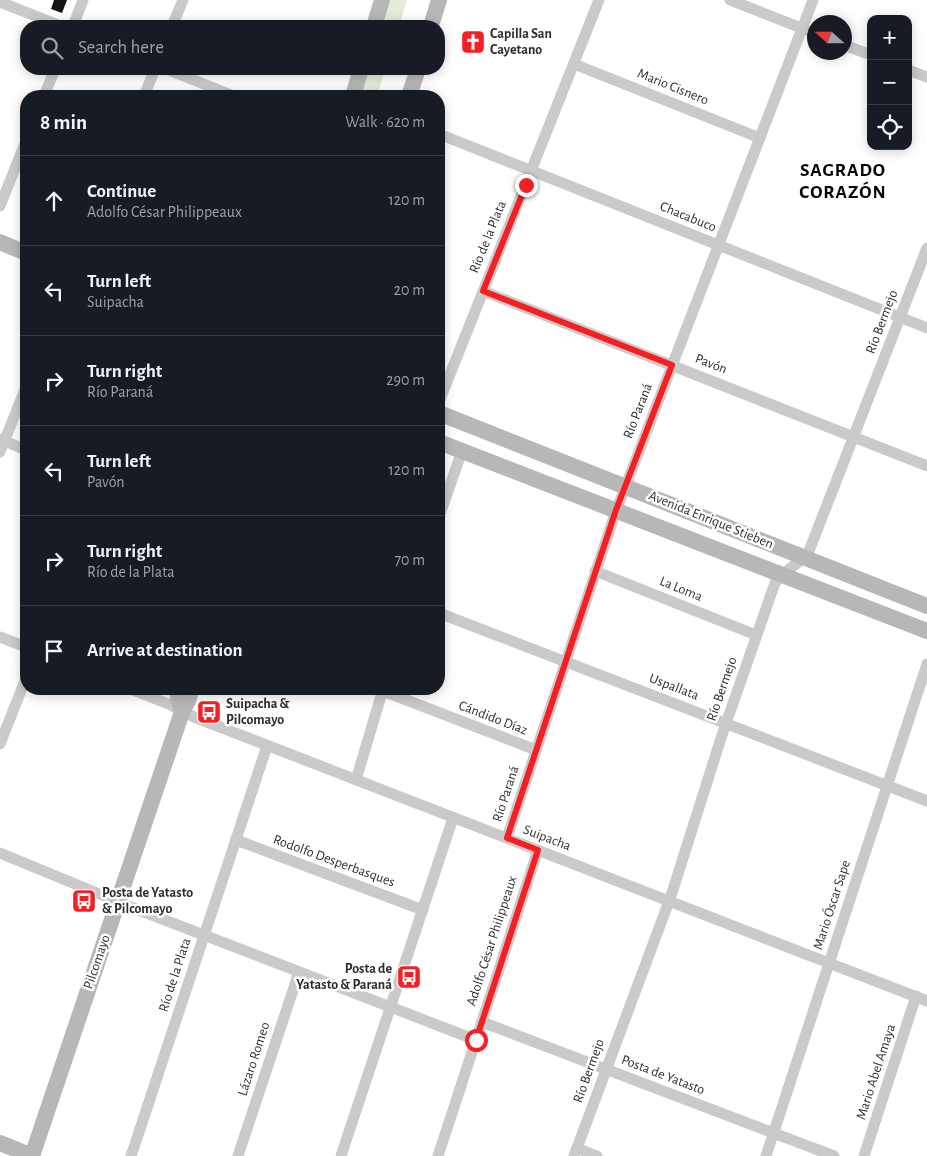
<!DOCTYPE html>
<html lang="en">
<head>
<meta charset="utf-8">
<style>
  body { margin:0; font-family:"Alegreya Sans",sans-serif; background:#20242c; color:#f1f3f6 }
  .controls { position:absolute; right:15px; top:15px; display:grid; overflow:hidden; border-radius:10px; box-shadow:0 2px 12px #0003 }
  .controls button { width:45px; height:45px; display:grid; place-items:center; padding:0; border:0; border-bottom:1px solid #363941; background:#171b24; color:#f1f3f6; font:25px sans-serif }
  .compass { position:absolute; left:807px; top:15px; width:45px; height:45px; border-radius:50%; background:#171b24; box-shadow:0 2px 12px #0003; rotate:291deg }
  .stop { position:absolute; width:15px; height:15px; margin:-11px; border:4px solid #f51f24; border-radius:50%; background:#fff }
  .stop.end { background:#f51f24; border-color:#fff; box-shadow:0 1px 5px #0008 }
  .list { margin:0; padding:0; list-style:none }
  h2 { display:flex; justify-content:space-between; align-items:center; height:65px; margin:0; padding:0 20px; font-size:21px }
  h2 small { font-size:16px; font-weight:400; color:#9ea1a6 }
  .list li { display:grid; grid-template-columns:32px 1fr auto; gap:15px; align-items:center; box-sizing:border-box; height:90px; padding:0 20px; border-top:1px solid #363941 }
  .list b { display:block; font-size:19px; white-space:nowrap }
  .list p { margin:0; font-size:16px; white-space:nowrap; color:#9ea1a6 }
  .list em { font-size:16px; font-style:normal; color:#9ea1a6 }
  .icon { flex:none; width:28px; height:28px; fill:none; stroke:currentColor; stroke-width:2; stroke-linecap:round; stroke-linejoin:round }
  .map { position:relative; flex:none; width:927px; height:1156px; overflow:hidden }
  .search { position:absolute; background:#171b24; box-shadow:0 2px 12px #0003; left:20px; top:20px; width:425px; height:55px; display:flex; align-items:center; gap:12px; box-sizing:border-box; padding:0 18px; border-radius:20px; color:#9ea1a6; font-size:19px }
  .panel { position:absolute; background:#171b24; box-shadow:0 2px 12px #0003; left:20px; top:90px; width:425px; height:605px; border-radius:20px }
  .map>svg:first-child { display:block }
</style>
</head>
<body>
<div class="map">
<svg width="927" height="1156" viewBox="0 0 927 1156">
  <rect width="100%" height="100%" fill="#fff"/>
  <g fill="#e3ecd9">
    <path d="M390,0H407L399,26H382Z"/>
    <path d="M369,69H385L378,93L387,96H363L362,93Z"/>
  </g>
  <path fill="#141414" d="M54,0H67L62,13L51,9Z"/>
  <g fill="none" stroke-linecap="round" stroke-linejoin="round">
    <g stroke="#cacaca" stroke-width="11">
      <path d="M730,0L814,33"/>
      <path d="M0,2L61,26"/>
      <path d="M73,26L83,0"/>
      <path d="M172,26L183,0"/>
      <path d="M844,45L871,55"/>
      <path d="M574,64L760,138"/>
      <path d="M166,69L234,96"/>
      <path d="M908,70L927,77"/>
      <path d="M44,96L55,69"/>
      <path d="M144,96L155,69"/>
      <path d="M439,134L927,328"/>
      <path d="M0,206L26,141"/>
      <path d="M483,291L927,466"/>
      <path d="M439,402L599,0"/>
      <path d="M0,439L26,450"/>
      <path d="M0,452L26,387"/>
      <path d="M439,517L462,451"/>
      <path d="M595,571L756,635"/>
      <path d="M439,613L927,801"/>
      <path d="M0,637L26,647"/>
      <path d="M130,689L171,705L194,717L927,1001"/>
      <path d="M383,691L536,750"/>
      <path d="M0,744L26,678"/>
      <path d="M356,780L383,689"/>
      <path d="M507,838L616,511L813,0"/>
      <path d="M236,840L423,910"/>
      <path d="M0,853L131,907L476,1040"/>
      <path d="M482,1022L834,1156"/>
      <path d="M577,1148L597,1156"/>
      <path d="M131,1156L267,746"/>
      <path d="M238,1156L299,972"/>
      <path d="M341,1156L453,818"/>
      <path d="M438,1156L538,850"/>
      <path d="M574,1156L671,896L722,735L775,583C783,570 800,565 809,551L927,248"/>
      <path d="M766,1156L927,664"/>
      <path d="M864,1156L916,996"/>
    </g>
    <g stroke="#b7b7b7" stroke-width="16">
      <path d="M374,26L382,0"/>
      <path d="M431,26L439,0"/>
      <path d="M353,96L361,69"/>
      <path d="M409,96L418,69"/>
      <path d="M0,242L26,253"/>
      <path d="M439,413L927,606"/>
      <path d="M439,442L927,631"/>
      <path d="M176,689L182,712"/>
      <path d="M0,1143L32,1156L182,712L188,701L192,689"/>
    </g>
  </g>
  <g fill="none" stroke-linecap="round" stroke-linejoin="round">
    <path stroke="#f51f24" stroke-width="6" d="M476,1040L538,850L507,838L616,510L672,365L483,291L526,185"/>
  </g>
  <defs>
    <symbol id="church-square" viewBox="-11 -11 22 22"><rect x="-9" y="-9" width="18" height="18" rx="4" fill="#f51f24" stroke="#fff"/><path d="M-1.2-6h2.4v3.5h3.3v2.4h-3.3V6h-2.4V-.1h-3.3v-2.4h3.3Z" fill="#fff"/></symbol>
    <symbol id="bus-square" viewBox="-11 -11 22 22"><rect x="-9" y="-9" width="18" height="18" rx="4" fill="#f51f24" stroke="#fff"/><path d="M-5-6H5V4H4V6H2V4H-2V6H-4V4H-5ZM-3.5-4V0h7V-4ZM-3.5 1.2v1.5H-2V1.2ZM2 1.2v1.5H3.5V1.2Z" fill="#fff"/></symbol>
  </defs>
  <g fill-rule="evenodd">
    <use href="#church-square" x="459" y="28" width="28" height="28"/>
    <use href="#bus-square" x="195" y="698" width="28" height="28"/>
    <use href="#bus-square" x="70" y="887" width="28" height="28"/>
    <use href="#bus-square" x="395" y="963" width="28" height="28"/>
  </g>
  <g text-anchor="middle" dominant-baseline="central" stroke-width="5" stroke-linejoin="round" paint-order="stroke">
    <g font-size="14" font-weight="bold" fill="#2d2d2d" stroke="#fff" text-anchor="start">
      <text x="490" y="34">Capilla San<tspan x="490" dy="16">Cayetano</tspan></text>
      <text x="226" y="704">Suipacha &amp;<tspan x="226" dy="16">Pilcomayo</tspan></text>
      <text x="102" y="893">Posta de Yatasto<tspan x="102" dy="16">&amp; Pilcomayo</tspan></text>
      <text x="392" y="969" text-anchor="end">Posta de<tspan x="392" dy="16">Yatasto &amp; Paraná</tspan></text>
    </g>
    <g font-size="14" fill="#2d2d2d" stroke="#fff">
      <text transform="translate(673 87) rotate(22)">Mario Cisnero</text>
      <text transform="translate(688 217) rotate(22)">Chacabuco</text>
      <text transform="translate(488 237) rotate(-68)">Río de la Plata</text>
      <text transform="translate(882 322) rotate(-69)">Río Bermejo</text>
      <text transform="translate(711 364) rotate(21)">Pavón</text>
      <text transform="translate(638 411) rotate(-69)">Río Paraná</text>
      <text transform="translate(711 520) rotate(22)">Avenida Enrique Stieben</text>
      <text transform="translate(681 589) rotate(22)">La Loma</text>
      <text transform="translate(674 687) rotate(21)">Uspallata</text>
      <text transform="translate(722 689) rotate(-71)">Río Bermejo</text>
      <text transform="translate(493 718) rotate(21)">Cándido Díaz</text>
      <text transform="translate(506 794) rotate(-72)">Río Paraná</text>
      <text transform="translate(547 838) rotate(21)">Suipacha</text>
      <text transform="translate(334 861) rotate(20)">Rodolfo Desperbasques</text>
      <text transform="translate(832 905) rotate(-72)">Mario Óscar Sape</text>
      <text transform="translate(492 941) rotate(-72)">Adolfo César Philippeaux</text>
      <text transform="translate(97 962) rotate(-71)">Pilcomayo</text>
      <text transform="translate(175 975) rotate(-72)">Río de la Plata</text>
      <text transform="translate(254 1059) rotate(-72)">Lázaro Romeo</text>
      <text transform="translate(589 1071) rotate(-70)">Río Bermejo</text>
      <text transform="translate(876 1072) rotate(-72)">Mario Abel Amaya</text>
      <text transform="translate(663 1075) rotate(21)">Posta de Yatasto</text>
    </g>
    <g font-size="19" font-weight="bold" letter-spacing="1" fill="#000" stroke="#fff">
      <text x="843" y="170">SAGRADO<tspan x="843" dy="22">CORAZÓN</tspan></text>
    </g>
  </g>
</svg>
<div class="controls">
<button>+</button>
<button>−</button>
<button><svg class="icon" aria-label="locate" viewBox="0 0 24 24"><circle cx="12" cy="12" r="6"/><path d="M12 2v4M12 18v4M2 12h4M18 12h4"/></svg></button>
</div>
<svg class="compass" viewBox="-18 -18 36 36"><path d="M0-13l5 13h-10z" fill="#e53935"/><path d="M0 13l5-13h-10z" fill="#9ea1a6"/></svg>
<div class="stop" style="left:476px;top:1040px"></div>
<div class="stop end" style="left:526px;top:185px"></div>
<div class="search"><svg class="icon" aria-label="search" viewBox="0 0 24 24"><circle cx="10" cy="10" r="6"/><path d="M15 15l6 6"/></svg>Search here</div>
<section class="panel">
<h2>8 min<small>Walk · 620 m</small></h2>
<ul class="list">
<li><svg class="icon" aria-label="ahead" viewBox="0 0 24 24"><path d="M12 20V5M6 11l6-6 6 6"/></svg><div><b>Continue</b><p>Adolfo César Philippeaux</p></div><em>120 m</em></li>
<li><svg class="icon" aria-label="left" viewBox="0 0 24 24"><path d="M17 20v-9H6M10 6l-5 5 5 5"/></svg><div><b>Turn left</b><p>Suipacha</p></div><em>20 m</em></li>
<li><svg class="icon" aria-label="right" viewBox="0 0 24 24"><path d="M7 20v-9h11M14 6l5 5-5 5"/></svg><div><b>Turn right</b><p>Río Paraná</p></div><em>290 m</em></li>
<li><svg class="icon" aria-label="left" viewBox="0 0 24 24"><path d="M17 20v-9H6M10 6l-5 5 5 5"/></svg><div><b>Turn left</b><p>Pavón</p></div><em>120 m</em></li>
<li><svg class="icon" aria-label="right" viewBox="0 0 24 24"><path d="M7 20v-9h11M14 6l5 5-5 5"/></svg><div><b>Turn right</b><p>Río de la Plata</p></div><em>70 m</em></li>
<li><svg class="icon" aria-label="arrive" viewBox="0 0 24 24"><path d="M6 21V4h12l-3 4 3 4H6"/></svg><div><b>Arrive at destination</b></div></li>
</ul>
</section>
</div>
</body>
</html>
